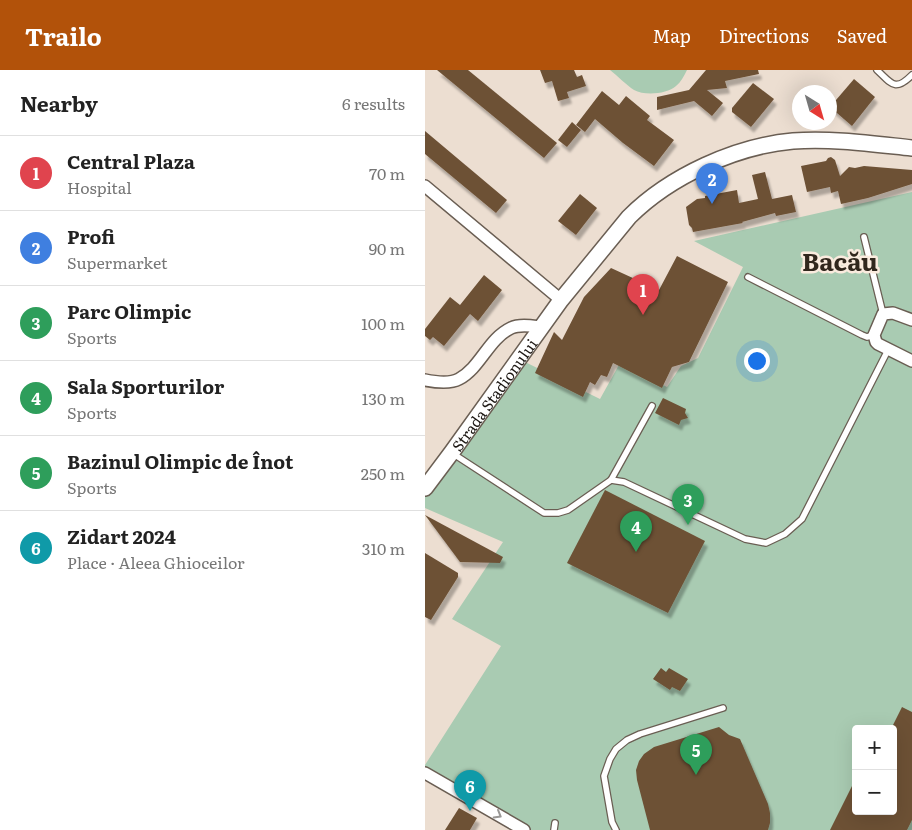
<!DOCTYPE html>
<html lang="en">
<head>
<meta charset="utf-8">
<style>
  body { margin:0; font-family:Literata,serif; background:#f2f2f2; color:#222 }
  .controls { position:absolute; right:15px; bottom:15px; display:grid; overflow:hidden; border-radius:5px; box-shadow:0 5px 20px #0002 }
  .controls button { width:45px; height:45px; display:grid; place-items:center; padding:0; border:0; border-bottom:1px solid #e0e0e0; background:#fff; color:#222; font:25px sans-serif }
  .compass { position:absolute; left:367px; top:15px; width:45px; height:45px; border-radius:50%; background:#fff; box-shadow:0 5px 20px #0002; rotate:143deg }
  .you { position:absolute; left:331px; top:290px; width:18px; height:18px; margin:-12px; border:4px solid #fff; border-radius:50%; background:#1a73e8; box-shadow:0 0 0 8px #1a73e833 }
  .badge { display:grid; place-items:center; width:32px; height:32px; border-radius:50%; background:#b2520a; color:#fff; font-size:16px; font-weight:700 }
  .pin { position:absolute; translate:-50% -41px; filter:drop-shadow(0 1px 2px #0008) }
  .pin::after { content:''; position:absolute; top:26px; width:18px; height:15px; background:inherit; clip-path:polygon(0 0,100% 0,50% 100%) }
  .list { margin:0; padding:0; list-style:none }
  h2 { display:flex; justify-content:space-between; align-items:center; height:65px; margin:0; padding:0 20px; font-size:21px }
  h2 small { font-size:16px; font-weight:400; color:#767676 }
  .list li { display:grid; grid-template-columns:32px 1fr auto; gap:15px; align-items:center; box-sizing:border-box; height:75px; padding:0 20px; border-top:1px solid #e0e0e0 }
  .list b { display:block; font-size:19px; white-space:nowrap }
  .list p { margin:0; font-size:16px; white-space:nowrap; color:#767676 }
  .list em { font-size:16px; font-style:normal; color:#767676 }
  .map { position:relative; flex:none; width:487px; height:760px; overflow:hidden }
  header { display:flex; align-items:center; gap:30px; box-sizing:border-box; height:70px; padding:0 25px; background:#b2520a; color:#fff }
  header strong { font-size:24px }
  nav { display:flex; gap:28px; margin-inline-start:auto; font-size:18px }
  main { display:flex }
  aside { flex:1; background:#fff }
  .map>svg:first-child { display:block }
</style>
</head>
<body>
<header>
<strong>Trailo</strong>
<nav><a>Map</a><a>Directions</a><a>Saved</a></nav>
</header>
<main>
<aside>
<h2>Nearby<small>6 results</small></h2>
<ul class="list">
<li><span class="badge" style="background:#e0444e">1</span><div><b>Central Plaza</b><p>Hospital</p></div><em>70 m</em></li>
<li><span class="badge" style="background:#3f7fe0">2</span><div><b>Profi</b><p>Supermarket</p></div><em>90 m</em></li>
<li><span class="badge" style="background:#2e9e5b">3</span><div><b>Parc Olimpic</b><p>Sports</p></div><em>100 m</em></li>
<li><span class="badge" style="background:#2e9e5b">4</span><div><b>Sala Sporturilor</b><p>Sports</p></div><em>130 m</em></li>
<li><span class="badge" style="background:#2e9e5b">5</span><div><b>Bazinul Olimpic de Înot</b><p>Sports</p></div><em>250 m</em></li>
<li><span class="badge" style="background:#0f9aa8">6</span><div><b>Zidart 2024</b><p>Place · Aleea Ghioceilor</p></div><em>310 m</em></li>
</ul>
</aside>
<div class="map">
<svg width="487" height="760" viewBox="0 0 487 760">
  <defs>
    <filter id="shadow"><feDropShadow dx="3" dy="5.5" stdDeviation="1" flood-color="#0004"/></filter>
  </defs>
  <rect width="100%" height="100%" fill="#ecded1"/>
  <g fill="#a9cbb2" fill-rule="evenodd">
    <path d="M185,0H262C259,6 256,12 251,16C242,24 220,26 209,20C201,15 193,6 185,0Z"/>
    <path d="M487,122V760H101L0,697V695L76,576L27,549L78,472L0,438V418L94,289L175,329L195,293L242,317L256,296L273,288L318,197L269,171ZM431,659H468V741H431Z"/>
  </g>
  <g fill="#6d5136" filter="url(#shadow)">
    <path d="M12,0H43L132,73L119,88Z"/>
    <path d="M115,0H149L152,7L157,5L161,16L142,22L144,28L133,31L127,11L120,13Z"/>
    <path d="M281,0H333L334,4L300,11L302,18L282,20L298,33L287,46L269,31L232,40V27L264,20Z"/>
    <path d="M429,9L450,27L427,56L405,37Z"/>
    <path d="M328,13L349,29L326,57L307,42V38Z"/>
    <path d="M177,21L194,35L201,26L225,46L222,50L249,70L229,96L198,73L170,49L160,62L151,55Z"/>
    <path d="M147,52L156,60L142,77L133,70Z"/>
    <path d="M0,61L82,130L71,143L0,84Z"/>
    <path d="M406,87L410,90L415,106L424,97L430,98L439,96L487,100V114L443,128L416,134L413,121L406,123L405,117L382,122L376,96L401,91L403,88Z"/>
    <path d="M340,102L347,129L367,125L371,142L351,146L350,143L317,152L318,153L268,162L267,158L264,155L261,137L272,129L280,128V126L312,120L314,133L333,129L327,105Z"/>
    <path d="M155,124L172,138L151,165L133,151Z"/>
    <path d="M252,186L303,212L264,292L247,297L237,318L188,293L182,307L176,305L170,315L165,312L158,327L110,303L129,262L137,270L159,227L186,198L234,220Z"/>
    <path d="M59,205L77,220L53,251L45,244L19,276L8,267L5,270L0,266V259L25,227L35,235Z"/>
    <path d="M238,328L261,339L260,343L263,348L256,350L254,355L230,343Z"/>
    <path d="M180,420L280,471L243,543L142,493Z"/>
    <path d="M0,445L78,487L75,493L35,492Z"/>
    <path d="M0,483L33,503V507L6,550L0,547Z"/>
    <path d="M236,598L241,602L244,598L263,609L255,621L247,617L245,620L228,609Z"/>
    <path d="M477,637L487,642V750L482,760H405L431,708V741H468V655Z"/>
    <path d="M294,657L304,665L315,669L343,734L345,743V753L343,760H225L212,710L211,700L214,691L219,684L229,677Z"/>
    <path d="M34,738L52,748L45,760H20Z"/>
  </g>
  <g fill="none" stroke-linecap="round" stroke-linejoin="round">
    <defs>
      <g id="service">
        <path d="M452,0C467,14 470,22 487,5"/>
        <path d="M439,167L458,244"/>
        <path d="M323,207L437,265L442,267L449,265"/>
        <path d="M27,383L119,443H133L143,440L186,410L199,412L320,469L341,473L360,464L377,449L463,280"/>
        <path d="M186,410L227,336"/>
        <path d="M129,760L130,753"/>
        <path d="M191,760L187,752L179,706L185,689L191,679L202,670L215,664L298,638"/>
      </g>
      <g id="minor">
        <path d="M0,116L136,230"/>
        <path d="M487,250L468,243L458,244L449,265L451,272L453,274L487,291"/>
        <path d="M0,310C10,312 25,314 34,309C56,297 63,269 86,258C94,254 107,256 116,257"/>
        <path d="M0,703L99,760"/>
      </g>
      <g id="tertiary">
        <path id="s1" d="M0,418L27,382L136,230L204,147C245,106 311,76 368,71C407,68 449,74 487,78"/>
      </g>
    </defs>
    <use href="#service" stroke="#6a5e53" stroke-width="8"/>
    <use href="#minor" stroke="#6a5e53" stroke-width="14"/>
    <use href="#tertiary" stroke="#6a5e53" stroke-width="18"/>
    <use href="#service" stroke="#fff" stroke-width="5.5"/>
    <use href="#minor" stroke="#fff" stroke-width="11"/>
    <use href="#tertiary" stroke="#fff" stroke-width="15"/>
  </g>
  <defs><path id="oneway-chevron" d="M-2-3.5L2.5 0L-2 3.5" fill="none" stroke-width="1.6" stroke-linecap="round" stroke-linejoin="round" transform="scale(1.25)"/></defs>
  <use stroke="#999795" href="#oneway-chevron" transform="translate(73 745) rotate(30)"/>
  <g text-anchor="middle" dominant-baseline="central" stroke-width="5" stroke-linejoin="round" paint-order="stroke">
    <g font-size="15" fill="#1d1814" stroke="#faebde">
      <text stroke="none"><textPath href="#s1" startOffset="116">Strada Stadionului</textPath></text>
    </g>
    <g font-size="25" font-weight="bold" fill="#31271d" stroke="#faebde">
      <text x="415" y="190">Bacău</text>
    </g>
  </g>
</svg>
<div class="controls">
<button>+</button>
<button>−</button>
</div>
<svg class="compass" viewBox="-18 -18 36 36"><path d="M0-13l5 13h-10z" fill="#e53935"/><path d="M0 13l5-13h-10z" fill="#767676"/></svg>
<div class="you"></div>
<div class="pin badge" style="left:218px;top:245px;background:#e0444e">1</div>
<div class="pin badge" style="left:287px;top:134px;background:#3f7fe0">2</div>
<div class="pin badge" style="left:263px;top:455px;background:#2e9e5b">3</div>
<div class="pin badge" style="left:211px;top:482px;background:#2e9e5b">4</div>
<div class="pin badge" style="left:271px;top:705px;background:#2e9e5b">5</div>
<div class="pin badge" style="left:45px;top:741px;background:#0f9aa8">6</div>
</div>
</main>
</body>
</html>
